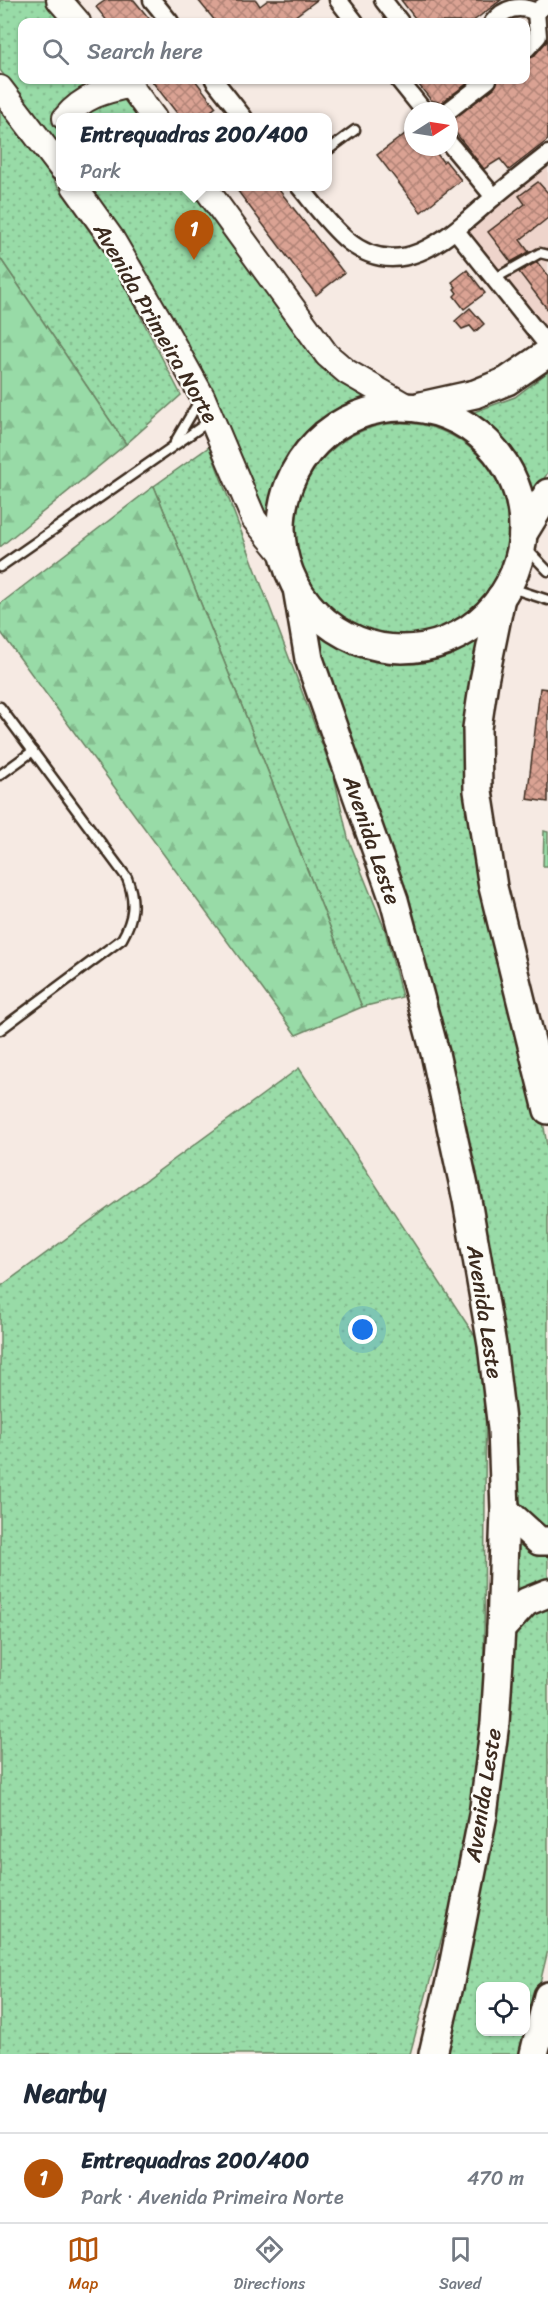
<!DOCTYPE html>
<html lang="en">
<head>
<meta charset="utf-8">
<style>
  body { margin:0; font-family:Sriracha,sans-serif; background:#f6f6f7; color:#1f2937 }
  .controls { position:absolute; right:18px; bottom:18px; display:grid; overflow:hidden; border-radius:12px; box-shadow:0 2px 4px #0004 }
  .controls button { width:54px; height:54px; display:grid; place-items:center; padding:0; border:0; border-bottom:2px solid #e0e1e3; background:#fff; color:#1f2937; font:30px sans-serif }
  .compass { position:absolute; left:404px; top:102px; width:54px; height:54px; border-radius:50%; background:#fff; box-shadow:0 2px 4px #0004; rotate:78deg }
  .you { position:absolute; left:363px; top:1330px; width:21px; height:21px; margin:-15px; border:4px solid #fff; border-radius:50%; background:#1a73e8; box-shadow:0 0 0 9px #1a73e833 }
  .badge { display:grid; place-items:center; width:39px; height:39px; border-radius:50%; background:#b45309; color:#fff; font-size:20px; font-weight:700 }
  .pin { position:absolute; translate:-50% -50px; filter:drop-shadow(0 2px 3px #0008) }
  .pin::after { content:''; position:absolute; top:32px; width:21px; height:18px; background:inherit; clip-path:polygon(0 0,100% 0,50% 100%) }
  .popup { position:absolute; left:56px; top:113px; width:276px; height:78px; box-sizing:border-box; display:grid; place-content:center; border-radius:12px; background:#fff; filter:drop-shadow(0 2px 4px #0005); font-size:20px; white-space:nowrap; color:#747a83 }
  .popup b { font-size:22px; color:#1f2937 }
  .popup::after { content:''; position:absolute; left:50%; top:100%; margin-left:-12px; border:12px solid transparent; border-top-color:#fff }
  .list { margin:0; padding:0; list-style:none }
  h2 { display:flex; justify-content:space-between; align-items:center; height:78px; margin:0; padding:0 24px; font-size:26px }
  h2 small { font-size:20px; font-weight:400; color:#747a83 }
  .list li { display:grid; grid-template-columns:39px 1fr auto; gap:18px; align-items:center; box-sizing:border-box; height:90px; padding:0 24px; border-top:2px solid #e0e1e3 }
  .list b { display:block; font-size:22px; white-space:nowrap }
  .list p { margin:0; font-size:20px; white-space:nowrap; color:#747a83 }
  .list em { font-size:20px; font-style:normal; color:#747a83 }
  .icon { flex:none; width:33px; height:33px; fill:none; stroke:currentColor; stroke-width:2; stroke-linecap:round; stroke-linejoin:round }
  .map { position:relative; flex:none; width:548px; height:2054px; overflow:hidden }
  .search { position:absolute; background:#fff; box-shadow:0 2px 4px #0004; left:18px; right:18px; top:18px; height:66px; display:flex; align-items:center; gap:15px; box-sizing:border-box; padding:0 21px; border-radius:12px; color:#747a83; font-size:22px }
  .sheet { height:168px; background:#fff }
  nav { display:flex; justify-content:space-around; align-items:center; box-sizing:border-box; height:84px; border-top:2px solid #e0e1e3; background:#fff; font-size:16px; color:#747a83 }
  nav a { display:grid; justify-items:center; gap:3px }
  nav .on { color:#b45309 }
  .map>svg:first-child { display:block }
</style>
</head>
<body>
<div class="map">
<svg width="548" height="2054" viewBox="0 0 548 2054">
  <defs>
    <pattern id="grass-dots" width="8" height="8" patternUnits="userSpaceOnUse" patternTransform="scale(1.5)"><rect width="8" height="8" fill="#98dba7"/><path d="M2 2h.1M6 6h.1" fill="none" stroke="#84bc8f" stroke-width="1.8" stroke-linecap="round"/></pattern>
    <pattern id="forest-firs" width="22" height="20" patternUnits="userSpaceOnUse" patternTransform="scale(1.5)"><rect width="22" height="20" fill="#98dba7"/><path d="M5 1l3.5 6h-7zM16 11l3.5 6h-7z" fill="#84bc8f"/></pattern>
    <pattern id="building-cross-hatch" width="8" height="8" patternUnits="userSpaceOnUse" patternTransform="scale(1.5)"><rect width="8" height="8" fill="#daa293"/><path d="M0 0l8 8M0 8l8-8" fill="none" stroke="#b28477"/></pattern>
  </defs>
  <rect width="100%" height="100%" fill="#f6eae3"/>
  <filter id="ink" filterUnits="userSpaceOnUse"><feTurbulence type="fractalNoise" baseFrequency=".0167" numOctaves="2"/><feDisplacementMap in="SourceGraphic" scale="12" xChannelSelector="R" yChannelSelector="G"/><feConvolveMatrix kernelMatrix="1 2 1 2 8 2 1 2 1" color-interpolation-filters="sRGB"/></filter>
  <g filter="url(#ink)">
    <path fill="#eed4cb" d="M548,161V332L462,237L501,196Z"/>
    <g fill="url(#grass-dots)" stroke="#6a8262" stroke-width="1.5" fill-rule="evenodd">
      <path d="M0,0H60L77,22H22V80H120L149,117L61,118L60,150L0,70Z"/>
      <path d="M0,105L115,267L181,395L126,444L0,258Z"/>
      <path d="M86,187H202L328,353L398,404L350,413L311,443L279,488V543L222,413Z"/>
      <path d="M548,372V472L527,508C520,479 509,453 487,431C481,424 471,420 463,416L515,397Z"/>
      <circle cx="402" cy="529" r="106"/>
      <path d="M209,447L334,776L348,838L385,930L402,997L362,1007L154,486Z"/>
      <path d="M302,600C312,610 321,620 332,628C372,658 436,656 475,626C483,620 490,610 497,603L486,786L548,1151V1540L525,1518L514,1482L437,1052Z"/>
      <path d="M299,1068L486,1353L483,1787L410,2054H0V1287Z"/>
      <path d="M513,1486L522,1519L548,1542V1596L511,1632Z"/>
      <path d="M548,1597V1950L523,2054H444L512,1634ZM480,1986H526V2032H480Z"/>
    </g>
    <g fill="url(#forest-firs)" stroke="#6a8262" stroke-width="1.5">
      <path d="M0,258L126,444L0,547Z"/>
      <path d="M154,486L362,1007L296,1035L0,631V604Z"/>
    </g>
    <path fill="#98dba7" stroke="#6a8262" stroke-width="1.5" d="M544,831L548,832V866H543Z"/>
    <g fill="url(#building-cross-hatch)" stroke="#3b2a1e" stroke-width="1.5">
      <path d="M106,0H134L152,22H108L96,7Z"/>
      <path d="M198,0H256L260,6L268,0H317L287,22H216Z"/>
      <path d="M401,0H501L472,22H418Z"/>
      <path d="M548,40V140L509,170L500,159L484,169L451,127L452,120L494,88L498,80H525V59L533,57Z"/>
      <path d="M151,80H195L216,107L203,117H180Z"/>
      <path d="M415,80H472L441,103L431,100Z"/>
      <path d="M413,128V147H432L443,162L445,160L461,180L421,212L377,155Z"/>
      <path d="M538,182L548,193V218L520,240L529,252L511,262L488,232L525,204L519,196Z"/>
      <path d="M234,186H276L344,273L316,295Z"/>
      <path d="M537,262L548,276V310L519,272Z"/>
      <path d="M467,270L485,293L464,309L454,296L457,293L454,289L456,287L452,282Z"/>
      <path d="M470,308L484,324L475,332L470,326L462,329L455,321Z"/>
      <path d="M540,688L548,689V802L527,799Z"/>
    </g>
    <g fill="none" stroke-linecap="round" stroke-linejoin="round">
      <defs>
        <g id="service">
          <path d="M328,150L355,130"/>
          <path d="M494,279L540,253L548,255"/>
          <path d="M175,442L199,401"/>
          <path d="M522,544L548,571"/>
          <path d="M0,567L211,420"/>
          <path d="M508,587L548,600"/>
          <path d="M0,707L127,878C136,901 134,918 122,939L0,1030"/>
          <path d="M0,775L33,751"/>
        </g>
        <g id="minor">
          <path d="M152,0L170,22"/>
          <path d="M338,0L355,22"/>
          <path d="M383,0L400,22"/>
          <path d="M536,12L548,3"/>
          <path d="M493,22C504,8 519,4 536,12"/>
          <path d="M526,49L538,36L536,12"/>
          <path d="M214,80L244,118"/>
          <path d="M399,80L424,111"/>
          <path d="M448,111L488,80"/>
          <path d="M449,143L494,197"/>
          <path d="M299,186C314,204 330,226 348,241C404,286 454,231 494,197C512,182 530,168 548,154"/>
          <path d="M456,231L548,346"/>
        </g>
        <g id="secondary">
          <path d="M59,0L78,22"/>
          <path d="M126,80L154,118"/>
          <path d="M0,88L61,168"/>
          <path d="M65,118C83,96 104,91 131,85"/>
          <path d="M74,186L112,239L163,326L202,396L254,519L285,557"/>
          <path d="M204,186L327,355L347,372L406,406"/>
        </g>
        <g id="primary">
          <path d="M421,406L475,394L507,381L548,353"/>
          <circle cx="402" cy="528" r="121"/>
          <path d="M523,534L548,493"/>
          <path d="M297,588L309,659L394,900L435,1053L467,1200L492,1345L502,1429L505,1510L501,1629L495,1723L483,1815L450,1982L433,2054"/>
          <path d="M501,597L484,681L477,728L478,791L493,887L548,1110"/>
          <path d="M505,1510L539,1541H548"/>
          <path d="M501,1629L526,1602L548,1593"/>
          <path d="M534,2054L548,1996"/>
        </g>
      </defs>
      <use href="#service" stroke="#3b2a1e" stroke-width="13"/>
      <use href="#minor" stroke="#3b2a1e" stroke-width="21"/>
      <use href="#secondary" stroke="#3b2a1e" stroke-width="28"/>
      <use href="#primary" stroke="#3b2a1e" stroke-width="32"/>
      <use href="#service" stroke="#fdfcf7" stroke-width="8"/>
      <use href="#minor" stroke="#fdfcf7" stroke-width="16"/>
      <use href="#secondary" stroke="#fdfcf7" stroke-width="24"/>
      <use href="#primary" stroke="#fdfcf7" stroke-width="27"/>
    </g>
  </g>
  <g text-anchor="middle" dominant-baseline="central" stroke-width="4.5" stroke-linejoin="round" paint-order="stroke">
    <g font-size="22" fill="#3b2a1e" stroke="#fdfcf7">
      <text transform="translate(156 323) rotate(60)">Avenida Primeira Norte</text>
      <text transform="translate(372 840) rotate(71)">Avenida Leste</text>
      <text transform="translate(485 1312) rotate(81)">Avenida Leste</text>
      <text transform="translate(483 1795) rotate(-81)">Avenida Leste</text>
    </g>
  </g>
</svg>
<div class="controls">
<button><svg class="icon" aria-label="locate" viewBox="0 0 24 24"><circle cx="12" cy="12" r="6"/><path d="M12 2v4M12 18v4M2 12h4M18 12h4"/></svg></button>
</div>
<svg class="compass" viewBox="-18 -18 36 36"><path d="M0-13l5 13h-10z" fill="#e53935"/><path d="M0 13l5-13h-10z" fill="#747a83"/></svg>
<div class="you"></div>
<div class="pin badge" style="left:194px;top:260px">1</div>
<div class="popup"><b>Entrequadras 200/400</b>Park</div>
<div class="search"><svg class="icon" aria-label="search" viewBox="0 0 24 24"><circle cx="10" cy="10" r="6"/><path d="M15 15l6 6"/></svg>Search here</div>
</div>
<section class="sheet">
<h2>Nearby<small></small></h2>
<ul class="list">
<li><span class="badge">1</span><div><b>Entrequadras 200/400</b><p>Park · Avenida Primeira Norte</p></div><em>470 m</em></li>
</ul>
</section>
<nav>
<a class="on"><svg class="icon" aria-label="map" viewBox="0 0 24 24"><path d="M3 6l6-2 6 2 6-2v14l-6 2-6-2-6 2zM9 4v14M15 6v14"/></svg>Map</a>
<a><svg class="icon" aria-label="directions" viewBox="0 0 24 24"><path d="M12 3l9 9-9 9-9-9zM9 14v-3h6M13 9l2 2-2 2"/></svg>Directions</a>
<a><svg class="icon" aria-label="saved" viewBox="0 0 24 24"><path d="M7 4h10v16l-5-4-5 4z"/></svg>Saved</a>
</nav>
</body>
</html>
